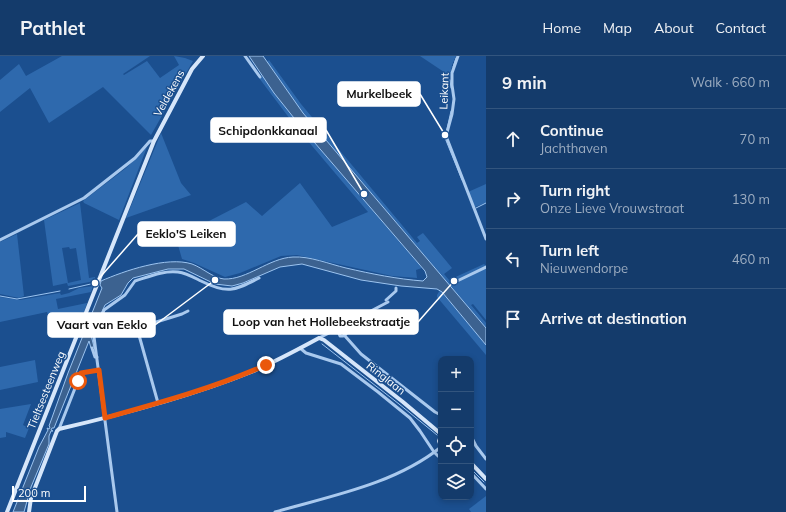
<!DOCTYPE html>
<html lang="en">
<head>
<meta charset="utf-8">
<style>
  body { margin:0; font-family:Mulish,sans-serif; background:#1d4271; color:#f1f3f6 }
  .controls { position:absolute; right:12px; bottom:12px; display:grid; overflow:hidden; border-radius:8px; box-shadow:0 2px 6px #0003 }
  .controls button { width:36px; height:36px; display:grid; place-items:center; padding:0; border:0; border-bottom:1px solid #33557e; background:#143b6b; color:#f1f3f6; font:20px sans-serif }
  .scale { position:absolute; left:12px; bottom:10px; width:74px; box-sizing:border-box; padding-left:4px; border:2px solid #fff; border-top:0; font-size:11px; line-height:14px; white-space:nowrap; color:#fff; -webkit-text-stroke:3px #1b4f8f; paint-order:stroke }
  .stop { position:absolute; width:12px; height:12px; margin:-9px; border:3px solid #ea580c; border-radius:50%; background:#fff }
  .stop.end { background:#ea580c; border-color:#fff; box-shadow:0 1px 4px #0008 }
  .list { margin:0; padding:0; list-style:none }
  h2 { display:flex; justify-content:space-between; align-items:center; height:52px; margin:0; padding:0 16px; font-size:17px }
  h2 small { font-size:13px; font-weight:400; color:#9dadc1 }
  .list li { display:grid; grid-template-columns:26px 1fr auto; gap:12px; align-items:center; box-sizing:border-box; height:60px; padding:0 16px; border-top:1px solid #33557e }
  .list b { display:block; font-size:15px; white-space:nowrap }
  .list p { margin:0; font-size:13px; white-space:nowrap; color:#9dadc1 }
  .list em { font-size:13px; font-style:normal; color:#9dadc1 }
  .icon { flex:none; width:22px; height:22px; fill:none; stroke:currentColor; stroke-width:2; stroke-linecap:round; stroke-linejoin:round }
  .map { position:relative; flex:none; width:486px; height:456px; overflow:hidden }
  header { display:flex; align-items:center; gap:24px; box-sizing:border-box; height:56px; padding:0 20px; background:#143b6b; border-bottom:1px solid #33557e }
  header strong { font-size:19px }
  nav { display:flex; gap:22px; margin-inline-start:auto; font-size:14px }
  main { display:flex }
  aside { flex:1; background:#143b6b }
  .map>svg:first-child { display:block }
</style>
</head>
<body>
<header>
<strong>Pathlet</strong>
<nav><a>Home</a><a>Map</a><a>About</a><a>Contact</a></nav>
</header>
<main>
<div class="map">
<svg width="486" height="456" viewBox="0 0 486 456">
  <rect width="100%" height="100%" fill="#1b4f8f"/>
  <g fill="#2e69ad" fill-rule="evenodd">
    <path d="M62,0H150L123,18L124,19L147,5L160,22L179,9L174,0L185,2L193,5L151,79L103,31L49,67L30,32L0,56V24L19,8L26,20Z"/>
    <path d="M420,0H456L452,9L450,20Z"/>
    <path d="M269,4L301,48L417,187L420,185L417,181L423,177L452,212L444,218L449,224L484,208L486,210V264L473,248L471,249L486,267V272L303,57L267,6Z"/>
    <path d="M263,20L274,37L302,72L422,212L416,214L417,222L392,220L297,199L281,200L240,217L225,221L194,207L182,203L176,182L246,146L262,160L300,127L332,171L368,156L296,71L259,22Z"/>
    <path d="M161,77L181,127L191,139L126,162Z"/>
    <path d="M147,91L119,164L84,147L83,145L126,112Z"/>
    <path d="M486,128V147L475,151L468,136Z"/>
    <path d="M80,147L89,222L95,221V225L68,230L67,227L53,230L44,164ZM69,191L70,193L76,192L81,224L68,227L62,192Z"/>
    <path d="M17,178L24,240L19,242L0,238V186Z"/>
    <path d="M93,230L91,236L56,243L58,253L87,247L84,256L49,262L47,256L0,266V241L20,244L60,237L61,239L69,237L79,232Z"/>
    <path d="M440,234L486,289V299L437,241V239Z"/>
    <path d="M35,304L38,326L0,334V311Z"/>
    <path d="M31,348L23,369L29,372L25,382L6,376V381L0,382V353Z"/>
    <path d="M486,440V456H471L469,453Z"/>
  </g>
  <path fill="#3c6290" stroke="#9cc4f0" d="M249,0H263L303,57L486,272V289L442,236L437,233L401,230L361,224L302,208L280,211L243,227L232,230L215,228L184,213H168L133,222L128,227L121,239L105,249L91,279L94,291L91,292L89,285L54,372H52L51,374L53,375H51L49,380V388L31,431L24,456H13L39,391L48,374L47,372L49,373L50,371L49,370L68,317L102,232L100,229L101,225C124,215 167,200 192,208C203,212 213,222 224,223C247,224 269,202 293,201C310,200 329,208 346,212C372,218 397,223 423,225L427,221L425,215L302,72L274,37Z"/>
  <g fill="none" stroke-linecap="round" stroke-linejoin="round">
    <g stroke="#9cc4f0" stroke-width="1">
      <path d="M453,11L456,2"/>
      <path d="M450,24L451,32"/>
      <path d="M451,55L445,82L462,124"/>
      <path d="M476,152L486,147"/>
      <path d="M69,233L95,227"/>
      <path d="M0,240L17,243L60,235"/>
      <path d="M322,288L399,348L437,379"/>
      <path d="M471,413L484,426"/>
    </g>
    <g stroke="#a9c9ee" stroke-width="3">
      <path d="M245,0L260,21"/>
      <path d="M458,0L452,17V29L454,43L452,58L446,80L486,183"/>
      <path d="M0,184L84,142L135,102L150,85H154"/>
      <path d="M453,227L486,211"/>
      <path d="M386,244L396,235V232"/>
      <path d="M344,273L346,278L343,280H340L338,275L342,272L344,273L350,266L388,246"/>
      <path d="M345,280L361,298L435,356L441,359"/>
      <path d="M319,282L331,276H338"/>
      <path d="M92,292L95,301H97"/>
      <path d="M300,292L306,297L341,308L378,336L410,362L420,375L434,396L438,400L441,401"/>
      <path d="M158,347L137,272L182,258L188,255"/>
      <path d="M59,373L81,317L99,314"/>
      <path d="M471,380L476,390L486,403"/>
      <path d="M471,417L486,433"/>
      <path d="M117,456L94,281L104,254L125,239L135,225C148,221 164,214 178,216C186,217 193,221 201,225C227,238 234,235 259,222"/>
      <path d="M275,456C331,440 395,428 441,391"/>
    </g>
    <g stroke="#d6e6fa" stroke-width="4">
      <path d="M441,380L439,385L441,390"/>
      <path d="M471,407L486,423"/>
      <path d="M7,456L154,85L192,13L203,0"/>
      <path d="M29,456L31,442L57,375L59,373C124,358 189,341 251,316C275,306 297,294 319,282L324,284L403,346L441,378"/>
    </g>
  </g>
  <g fill="none" stroke-linecap="round" stroke-linejoin="round">
    <path stroke="#ea580c" stroke-width="5" d="M78,325L81,317L99,314L105,362C159,347 214,332 266,309"/>
  </g>
  <g text-anchor="middle" dominant-baseline="central" stroke-width="3" stroke-linejoin="round" paint-order="stroke">
    <g font-size="11" fill="#fff" stroke="#1b4f8f">
      <text transform="translate(444 35) rotate(-88)">Leikant</text>
      <text transform="translate(169 37) rotate(-61)">Veldekens</text>
      <text transform="translate(386 322) rotate(38)">Ringlaan</text>
      <text transform="translate(46 334) rotate(-68)">Tieltsesteenweg</text>
    </g>
  </g>
  <path fill="none" stroke="#fff" stroke-width="1.5" d="M445 79L420 38M364 138L326 74M95 227L138 178M454 225L418 266M215 224L155 269"/>
  <g fill="#fff" stroke="#1b4f8f" stroke-width="1.5">
    <circle cx="445" cy="79" r="4"/>
    <circle cx="364" cy="138" r="4"/>
    <circle cx="95" cy="227" r="4"/>
    <circle cx="454" cy="225" r="4"/>
    <circle cx="215" cy="224" r="4"/>
  </g>
  <g fill="#fff" stroke="#fff" stroke-width="1.5">
    <rect x="338" y="26" width="82" height="24" rx="4"/>
    <rect x="211" y="62" width="115" height="24" rx="4"/>
    <rect x="138" y="166" width="97" height="24" rx="4"/>
    <rect x="224" y="254" width="194" height="24" rx="4"/>
    <rect x="48" y="257" width="107" height="24" rx="4"/>
  </g>
  <g font-size="12" text-anchor="middle" font-weight="bold" fill="#111">
    <text x="379" y="42">Murkelbeek</text>
    <text x="268" y="79">Schipdonkkanaal</text>
    <text x="186" y="182">Eeklo'S Leiken</text>
    <text x="321" y="270">Loop van het Hollebeekstraatje</text>
    <text x="102" y="273">Vaart van Eeklo</text>
  </g>
</svg>
<div class="controls">
<button>+</button>
<button>−</button>
<button><svg class="icon" aria-label="locate" viewBox="0 0 24 24"><circle cx="12" cy="12" r="6"/><path d="M12 2v4M12 18v4M2 12h4M18 12h4"/></svg></button>
<button><svg class="icon" aria-label="layers" viewBox="0 0 24 24"><path d="M12 4l9 5-9 5-9-5zM3 14l9 5 9-5"/></svg></button>
</div>
<div class="scale">200 m</div>
<div class="stop" style="left:78px;top:325px"></div>
<div class="stop end" style="left:266px;top:309px"></div>
</div>
<aside>
<h2>9 min<small>Walk · 660 m</small></h2>
<ul class="list">
<li><svg class="icon" aria-label="ahead" viewBox="0 0 24 24"><path d="M12 20V5M6 11l6-6 6 6"/></svg><div><b>Continue</b><p>Jachthaven</p></div><em>70 m</em></li>
<li><svg class="icon" aria-label="right" viewBox="0 0 24 24"><path d="M7 20v-9h11M14 6l5 5-5 5"/></svg><div><b>Turn right</b><p>Onze Lieve Vrouwstraat</p></div><em>130 m</em></li>
<li><svg class="icon" aria-label="left" viewBox="0 0 24 24"><path d="M17 20v-9H6M10 6l-5 5 5 5"/></svg><div><b>Turn left</b><p>Nieuwendorpe</p></div><em>460 m</em></li>
<li><svg class="icon" aria-label="arrive" viewBox="0 0 24 24"><path d="M6 21V4h12l-3 4 3 4H6"/></svg><div><b>Arrive at destination</b></div></li>
</ul>
</aside>
</main>
</body>
</html>
